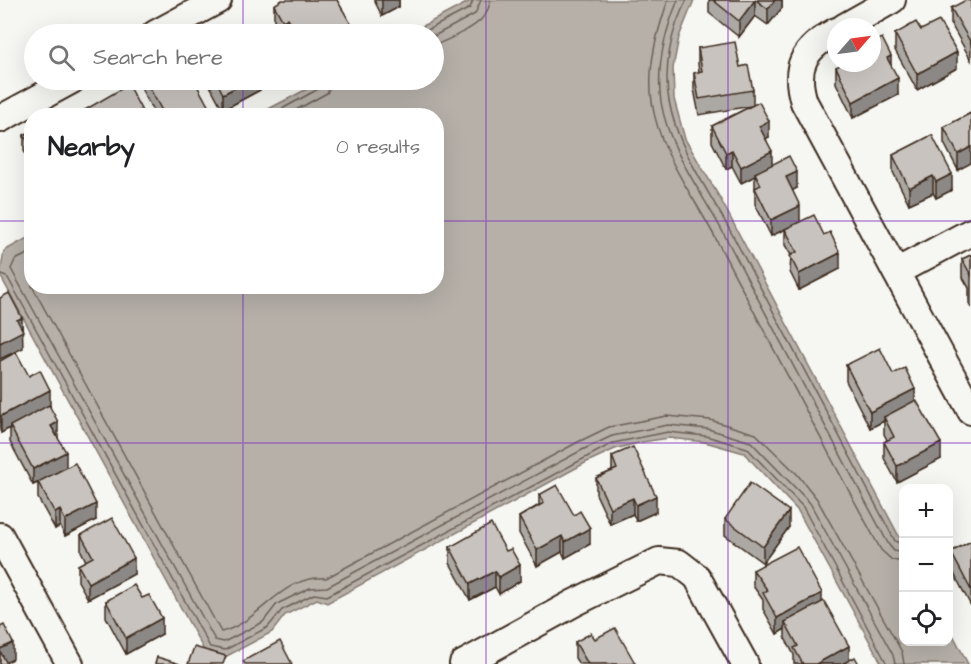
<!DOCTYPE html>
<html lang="en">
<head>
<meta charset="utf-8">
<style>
  body { margin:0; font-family:"Architects Daughter",sans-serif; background:#f2f2f2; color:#202124 }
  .controls { position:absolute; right:18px; bottom:18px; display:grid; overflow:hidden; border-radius:12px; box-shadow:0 6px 24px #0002 }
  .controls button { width:54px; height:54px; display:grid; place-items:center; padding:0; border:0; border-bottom:2px solid #e0e0e0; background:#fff; color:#202124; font:30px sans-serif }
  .compass { position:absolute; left:827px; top:18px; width:54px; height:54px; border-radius:50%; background:#fff; box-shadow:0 6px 24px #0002; rotate:62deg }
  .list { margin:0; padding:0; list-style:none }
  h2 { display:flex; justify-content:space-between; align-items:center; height:78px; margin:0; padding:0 24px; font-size:26px }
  h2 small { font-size:20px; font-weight:400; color:#757577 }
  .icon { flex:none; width:33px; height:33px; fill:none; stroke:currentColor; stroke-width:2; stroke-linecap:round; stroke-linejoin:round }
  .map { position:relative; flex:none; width:971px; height:664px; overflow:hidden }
  .search { position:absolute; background:#fff; box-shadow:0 6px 24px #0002; left:24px; top:24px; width:420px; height:66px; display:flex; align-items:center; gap:15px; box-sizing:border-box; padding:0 21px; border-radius:33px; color:#757577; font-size:22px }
  .panel { position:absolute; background:#fff; box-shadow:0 6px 24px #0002; left:24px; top:108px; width:420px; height:186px; border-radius:24px }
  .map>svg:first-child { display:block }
</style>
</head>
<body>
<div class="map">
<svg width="971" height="664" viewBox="0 0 971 664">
  <rect width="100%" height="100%" fill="#f6f6f2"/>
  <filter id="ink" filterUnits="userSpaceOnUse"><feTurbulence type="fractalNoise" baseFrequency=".0167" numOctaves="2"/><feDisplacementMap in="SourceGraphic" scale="12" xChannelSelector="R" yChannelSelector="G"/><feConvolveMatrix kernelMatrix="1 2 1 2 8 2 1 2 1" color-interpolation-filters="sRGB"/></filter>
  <g filter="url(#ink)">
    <path fill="#b6b0a9" stroke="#857a71" stroke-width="1.5" d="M472,0H694L679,37L673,68L674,99L685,139L720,198L903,544L904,642H948L949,627L968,664H882L798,511L744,453L705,442L669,438L642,442L615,449L587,462L327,603L317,599L285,615L272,632L225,657L205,652L0,275L4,251L31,236L32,286H436V116L257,115L324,80H434V34H408Z"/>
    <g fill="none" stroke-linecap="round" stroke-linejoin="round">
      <g stroke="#6c6056" stroke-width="1.5">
        <path d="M668,0C657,33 647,66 652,102C659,153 694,196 717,241C771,344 825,448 881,550L892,560L904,562"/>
        <path d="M678,0C665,31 656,67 661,102C669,151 702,192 725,236C779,339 833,442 889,545L894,551L904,553"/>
        <path d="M687,0C671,28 663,70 669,101C678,151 710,192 733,236C787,338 841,440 895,541L904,545"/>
        <path d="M420,34L470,8L473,0"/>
        <path d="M434,36L475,14L481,0"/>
        <path d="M434,46C453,36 489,26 490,0"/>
        <path d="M269,116L322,87L325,80"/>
        <path d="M285,116L327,93L333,80"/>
        <path d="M32,252L15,260L11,269L215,640L224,642L263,622L277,604L310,588L327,587L582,450L612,436L668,425L708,429L751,442L810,503L893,655L895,664"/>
        <path d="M0,274L8,278L210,647L225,650L268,627L282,610L314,594L327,596L613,443L668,432L706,436L747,448L803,507L887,664"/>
        <path d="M32,286L221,632C261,622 280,575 326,578L578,442L609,427L667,416L710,420L756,434L797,474L817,499L902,652L904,664"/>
      </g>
      <defs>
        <g id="minor">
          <path d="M844,27L892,0"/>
          <path d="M836,31C804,49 793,66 804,102L971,411"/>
          <path d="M155,34L218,0"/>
          <path d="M0,119L72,80"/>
          <path d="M896,272L971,232"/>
          <path d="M0,536L70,664"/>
          <path d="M463,664L574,603L659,561L679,563L697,577L745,664"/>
        </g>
      </defs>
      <use href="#minor" stroke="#3b2a1e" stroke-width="30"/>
      <use href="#minor" stroke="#f6f6f2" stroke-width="26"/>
    </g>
    <g fill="#aca8a3" stroke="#3b2a1e" stroke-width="1.5">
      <path d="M374,0H399V7L382,16Z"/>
      <path d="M709,0H782V8L768,25L755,16L739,37L709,13Z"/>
      <path d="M971,1V60L951,24V8Z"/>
      <path d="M274,5L357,34H281L274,21Z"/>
      <path d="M921,30L957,68L917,90L895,50V34Z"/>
      <path d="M698,48L740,67L753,90V105L769,137L766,138L772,165L797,188L792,190L800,222L771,236L755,204V176L741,183L732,166L726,169L712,142V126L751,106L699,115L694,89V73L699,72L698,64Z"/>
      <path d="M891,66L898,95L853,118L836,83V67Z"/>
      <path d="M142,80H194L212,116H156L142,90Z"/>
      <path d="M207,80H260V90L223,110Z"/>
      <path d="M971,113L958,170L944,143V127Z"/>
      <path d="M32,131V165L24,151V135Z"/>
      <path d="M932,135L952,190L936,198L933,193L909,204L893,172V155Z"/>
      <path d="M785,229L840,269L799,290L790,272L791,255L785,245Z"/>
      <path d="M971,255V308L969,304V288L962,276V259Z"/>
      <path d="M0,361L29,376L50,406H49L66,468L96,520L65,536L60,526L55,529L38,498V483L33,485L10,442V428L1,433L0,430Z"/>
      <path d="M846,365L893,374L915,401L941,459L897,482L884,458V442L887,440L884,434V421L870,428L846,381Z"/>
      <path d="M612,456L656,512L636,521L633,514L610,524L596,494V478L612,471Z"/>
      <path d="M539,495L590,544L565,558L562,552L537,566L519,533V517L539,505Z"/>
      <path d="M725,519L789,527L763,563L725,535Z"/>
      <path d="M81,535L134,574L88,599L78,581V565L86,561L81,551Z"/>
      <path d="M971,541V606L951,568V552Z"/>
      <path d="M450,547L506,551L520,581L499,594L495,587L470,600L450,563Z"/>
      <path d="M753,570L822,602L849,660L859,664H794V655L785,638V629L777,634L763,609V600L753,586Z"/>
      <path d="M106,601L162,634L126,654L106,617Z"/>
      <path d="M595,639L635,664H579L575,658V642Z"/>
    </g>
    <g fill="#8c8885" stroke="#3b2a1e" stroke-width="1.5">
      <path d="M382,0H399V7L382,16Z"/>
      <path d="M755,0V16L739,37V21Z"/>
      <path d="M775,0H782V8L768,25V9Z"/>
      <path d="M288,18V34H283V21Z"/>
      <path d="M957,52V68L917,90V74Z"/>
      <path d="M891,56V72L887,58Z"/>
      <path d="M898,78V95L853,118V102Z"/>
      <path d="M250,80H260V90L223,110V94Z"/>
      <path d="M769,121V137L759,142V126Z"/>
      <path d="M971,147V163L958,170V154Z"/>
      <path d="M732,150V166L726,169V153Z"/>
      <path d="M772,151V167L755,173V176L741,183V167Z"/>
      <path d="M797,172V188L786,194V177Z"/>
      <path d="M952,174V190L936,198V182Z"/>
      <path d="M933,176V193L909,204V188Z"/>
      <path d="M800,206V222L771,236V220Z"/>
      <path d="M840,253V269L799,290V274Z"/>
      <path d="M22,318L23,348L0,359V343L17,320Z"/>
      <path d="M915,389V405L884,417V421L870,428V412Z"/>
      <path d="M50,390V406L10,428V426V428L1,433V416Z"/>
      <path d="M58,422V438L51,426Z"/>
      <path d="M941,443V459L897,482V466Z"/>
      <path d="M66,452V468L33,485V469Z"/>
      <path d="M656,496V512L636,521V505Z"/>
      <path d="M633,498V514L610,524V508Z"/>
      <path d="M96,504V520L65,536V520Z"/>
      <path d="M60,510V526L55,529V513Z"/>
      <path d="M789,511V527L763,563V547Z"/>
      <path d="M590,528V544L565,558V542Z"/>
      <path d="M562,536V552L537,566V550Z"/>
      <path d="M134,558V574L88,599V583Z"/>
      <path d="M520,565V581L499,594V577Z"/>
      <path d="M495,571V587L470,600V584Z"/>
      <path d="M822,593V609L785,622V629L777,634V618Z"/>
      <path d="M162,618V634L126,654V638Z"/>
      <path d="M13,643V659L3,664H0V649Z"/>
      <path d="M849,646V662L845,664H816Z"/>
    </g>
    <g fill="#c8c3be" stroke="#3b2a1e" stroke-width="1.5">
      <path d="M282,0H337L357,34H297L288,18L283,21L274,5Z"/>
      <path d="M713,0H755L739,21Z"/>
      <path d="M756,0H775L768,9Z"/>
      <path d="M966,0L971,1V43L951,8Z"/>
      <path d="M939,21L957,52L917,74L895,34L916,22L921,30Z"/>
      <path d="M234,27L238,34H221Z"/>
      <path d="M882,38L891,56L887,58L898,78L853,102L836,67L844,63H872V43Z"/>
      <path d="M735,42L740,67L748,65L753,90L699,99L694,73L702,71L698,48Z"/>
      <path d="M145,80H194L212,113L206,116H165Z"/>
      <path d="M216,80H250L223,94Z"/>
      <path d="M128,85L143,113L138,116H86L83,111Z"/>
      <path d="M759,102L769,121L759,126L772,151L741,167L732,150L726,153L712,126Z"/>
      <path d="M971,113V147L958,154L944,127Z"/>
      <path d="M32,131V149L24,135Z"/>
      <path d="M932,135L952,174L936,182L933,176L909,188L893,155Z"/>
      <path d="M789,156L797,172L786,177L800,206L771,220L755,188L761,185L755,173Z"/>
      <path d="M814,215L824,235L830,232L840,253L799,274L790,256L797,252L785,229Z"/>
      <path d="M971,255V275L962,259Z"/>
      <path d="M9,293L22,318L17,320L23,331L0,343V298Z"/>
      <path d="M880,348L893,374L905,368L915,389L870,412L846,365Z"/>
      <path d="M16,352L29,376L40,370L50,390L1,416L0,414V361Z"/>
      <path d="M916,400L941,443L897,466L884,442L894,437L884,417Z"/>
      <path d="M49,405L58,422L51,426L66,452L33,469L10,426Z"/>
      <path d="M633,447L656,496L636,505L633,498L610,508L596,478L617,469L612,456Z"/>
      <path d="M75,463L96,504L65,520L60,510L55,513L38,482Z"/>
      <path d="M750,483L789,511L763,547L725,519Z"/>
      <path d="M557,485L574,515L580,511L590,528L565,542L562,536L537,550L519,517L544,503L539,495Z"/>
      <path d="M112,518L134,558L88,583L78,565L93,557L81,535Z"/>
      <path d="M491,524L506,551L511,549L520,565L499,577L495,571L470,584L450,547Z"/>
      <path d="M971,541V590L951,552Z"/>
      <path d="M797,547L822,593L777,618L763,593L768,591L753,570Z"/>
      <path d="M134,585L142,598L149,595L162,618L126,638L106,601Z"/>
      <path d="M824,601L849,646L816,664H803L794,648L798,646L785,622Z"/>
      <path d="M4,625L13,643L0,649V627Z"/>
      <path d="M615,628L635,663L632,664H588L575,642L591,633L595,639Z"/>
      <path d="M280,641L292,664H245L243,661Z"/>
      <path d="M194,647L226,656L223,664H188Z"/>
      <path d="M0,651L7,664H0Z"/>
      <path d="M157,657L180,664H155Z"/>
      <path d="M855,657L859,664H842Z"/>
    </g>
  </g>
  <path fill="none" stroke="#7b2cbf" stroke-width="1.5" stroke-opacity="0.55" d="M243,0V34M486,0V664M728,0V664M243,80V116M0,221H32M436,221H971M243,286V664M0,443H971"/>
</svg>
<div class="controls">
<button>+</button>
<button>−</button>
<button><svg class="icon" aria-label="locate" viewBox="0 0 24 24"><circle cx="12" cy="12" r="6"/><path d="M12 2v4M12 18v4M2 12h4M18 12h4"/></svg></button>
</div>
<svg class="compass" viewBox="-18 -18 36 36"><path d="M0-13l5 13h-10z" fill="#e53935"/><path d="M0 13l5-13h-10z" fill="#757577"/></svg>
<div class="search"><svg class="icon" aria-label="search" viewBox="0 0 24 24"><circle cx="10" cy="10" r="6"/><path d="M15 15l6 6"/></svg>Search here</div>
<section class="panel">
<h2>Nearby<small>0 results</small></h2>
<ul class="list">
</ul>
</section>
</div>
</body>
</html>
